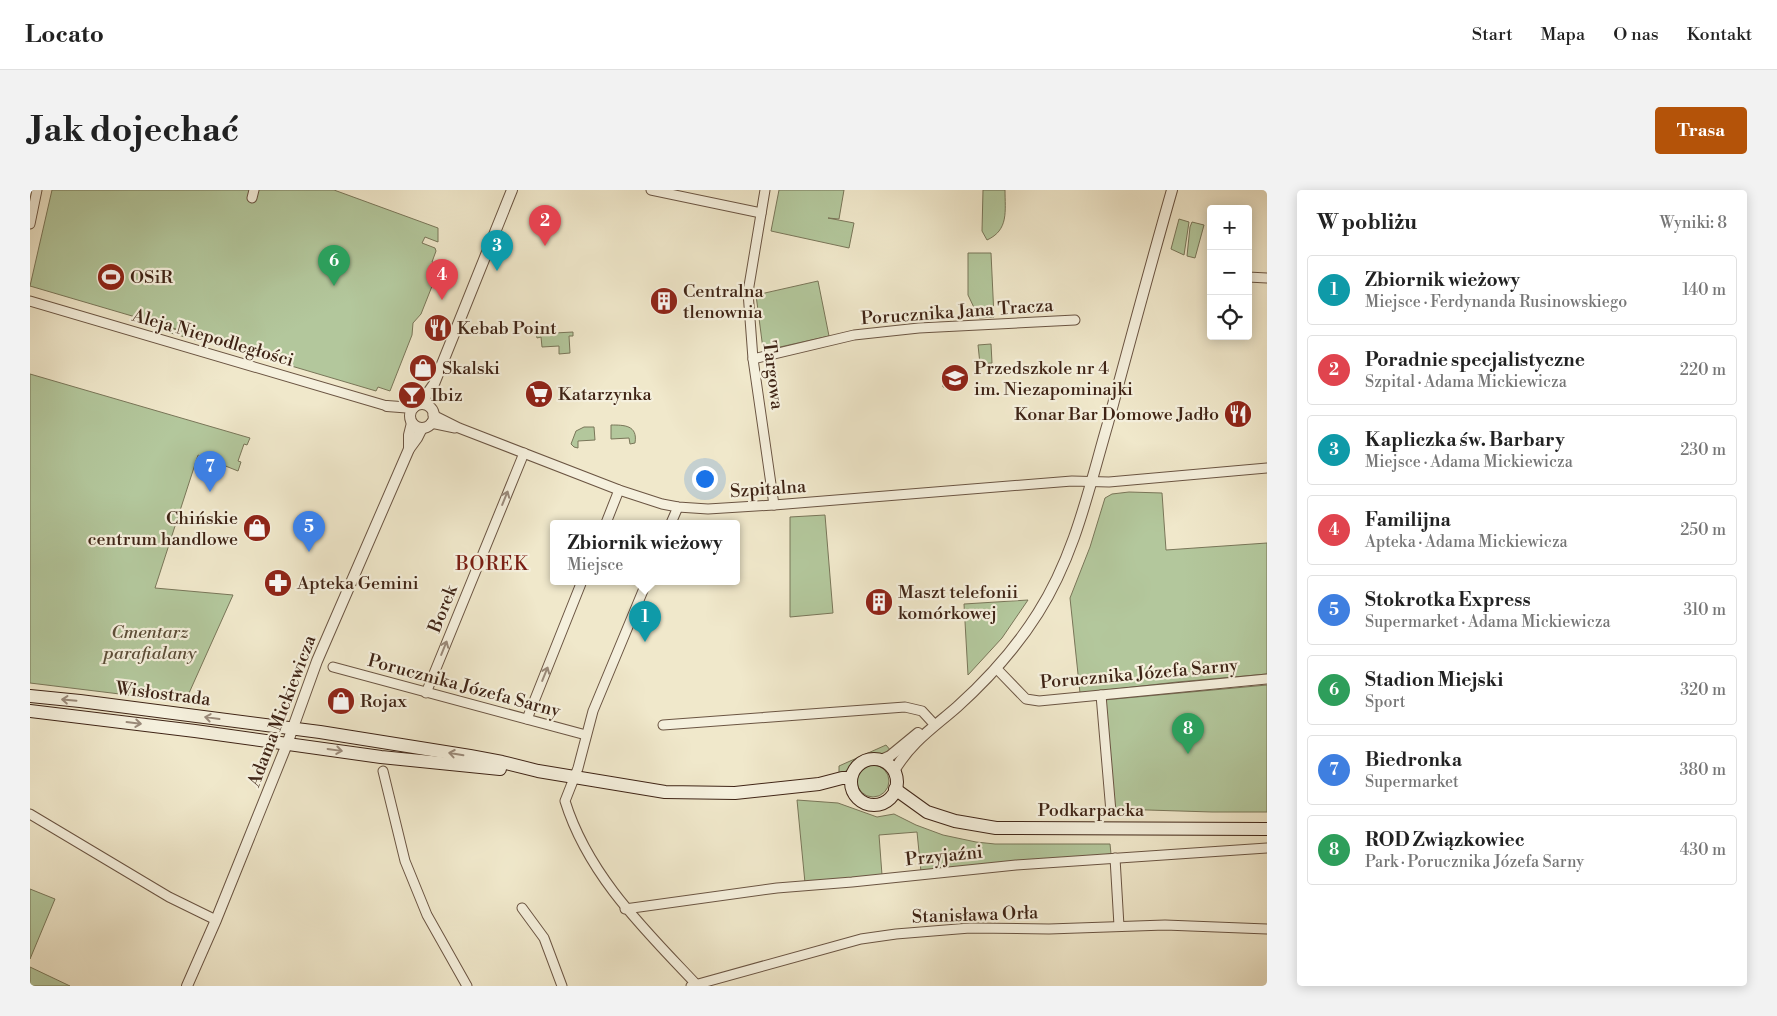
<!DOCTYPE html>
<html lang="pl">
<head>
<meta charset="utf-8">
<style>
  body { margin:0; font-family:"Libre Bodoni",serif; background:#f2f2f2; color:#222 }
  .controls { position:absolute; right:15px; top:15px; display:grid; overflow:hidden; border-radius:5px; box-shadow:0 2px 12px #0003 }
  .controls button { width:45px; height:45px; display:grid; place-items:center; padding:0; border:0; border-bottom:1px solid #e0e0e0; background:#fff; color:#222; font:25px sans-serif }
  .you { position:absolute; left:674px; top:288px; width:18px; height:18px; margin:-12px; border:4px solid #fff; border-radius:50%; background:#1a73e8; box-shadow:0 0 0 8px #1a73e833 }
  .badge { display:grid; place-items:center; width:32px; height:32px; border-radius:50%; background:#b45309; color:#fff; font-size:16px; font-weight:700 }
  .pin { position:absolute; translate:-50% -41px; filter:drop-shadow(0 1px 2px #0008) }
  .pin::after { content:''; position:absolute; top:26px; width:18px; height:15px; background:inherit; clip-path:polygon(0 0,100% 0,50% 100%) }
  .popup { position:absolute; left:520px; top:330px; width:190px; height:65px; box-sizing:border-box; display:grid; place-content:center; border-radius:5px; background:#fff; filter:drop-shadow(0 1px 4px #0005); font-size:16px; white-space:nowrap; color:#767676 }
  .popup b { font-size:19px; color:#222 }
  .popup::after { content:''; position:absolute; left:50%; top:100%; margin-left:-10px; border:10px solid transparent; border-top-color:#fff }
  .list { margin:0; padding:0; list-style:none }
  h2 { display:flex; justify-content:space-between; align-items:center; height:65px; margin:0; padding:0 20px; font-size:21px }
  h2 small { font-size:16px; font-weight:400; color:#767676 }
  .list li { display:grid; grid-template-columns:32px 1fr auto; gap:15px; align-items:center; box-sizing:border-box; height:70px; margin:0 10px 10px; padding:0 10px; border:1px solid #e0e0e0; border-radius:5px }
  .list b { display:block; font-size:19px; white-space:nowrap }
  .list p { margin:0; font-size:16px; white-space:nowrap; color:#767676 }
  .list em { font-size:16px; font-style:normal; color:#767676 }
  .icon { flex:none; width:28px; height:28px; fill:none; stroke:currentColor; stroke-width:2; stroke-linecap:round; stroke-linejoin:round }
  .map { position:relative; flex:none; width:1237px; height:796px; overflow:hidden; border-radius:5px }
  header { display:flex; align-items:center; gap:30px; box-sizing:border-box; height:70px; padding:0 25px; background:#fff; border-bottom:1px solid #e0e0e0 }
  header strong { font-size:24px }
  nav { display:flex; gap:28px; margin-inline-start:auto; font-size:18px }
  .intro { display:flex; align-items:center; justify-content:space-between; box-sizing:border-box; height:120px; padding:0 30px }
  h1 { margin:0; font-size:35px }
  .button { padding:12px 22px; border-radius:5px; background:#b45309; color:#fff; font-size:18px; font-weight:700 }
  main { display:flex; gap:30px; padding:0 30px }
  aside { flex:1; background:#fff; border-radius:5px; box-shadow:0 2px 12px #0003 }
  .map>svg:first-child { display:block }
</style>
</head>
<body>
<header>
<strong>Locato</strong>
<nav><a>Start</a><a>Mapa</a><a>O nas</a><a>Kontakt</a></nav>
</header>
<div class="intro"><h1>Jak dojechać</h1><a class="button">Trasa</a></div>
<main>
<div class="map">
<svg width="1237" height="796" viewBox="0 0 1237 796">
  <rect width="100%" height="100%" fill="#f0e8cb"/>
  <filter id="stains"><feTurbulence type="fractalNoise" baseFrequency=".004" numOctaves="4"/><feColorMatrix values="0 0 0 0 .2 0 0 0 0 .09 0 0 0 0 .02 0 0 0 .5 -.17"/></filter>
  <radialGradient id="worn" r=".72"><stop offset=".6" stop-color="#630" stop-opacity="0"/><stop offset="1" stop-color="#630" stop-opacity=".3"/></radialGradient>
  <g fill="#b3c79c" stroke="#797659">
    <path d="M22,0H304L408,38V52L395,47L392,53L405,58L406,61L402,72L410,76L391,124L383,133L382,145L360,201L348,197L346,201L187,154V150L180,148L176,153L127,139L131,136L160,143L0,96Z"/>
    <path d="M749,0H814L809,29L798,28L824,33L819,58L741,41Z"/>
    <path d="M953,0H975C975,21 979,40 957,50L952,41Z"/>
    <path d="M1149,29L1159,32L1154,65L1141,59Z"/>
    <path d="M1162,32L1174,35L1165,68L1157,66L1160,37Z"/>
    <path d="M938,63H961L964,127L949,128L938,105Z"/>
    <path d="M788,91L799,146L750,157L733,159L726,105Z"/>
    <path d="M543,142V146H539L540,163L529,164V156L512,157L511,147L507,148L506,144Z"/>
    <path d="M961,154L962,173L950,174L948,155Z"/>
    <path d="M932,181L933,195L913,197L912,183Z"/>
    <path d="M0,184L220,248L217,255L214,254L208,271L211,272L208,281L168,265L125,398L203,405L155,512L0,493Z"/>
    <path d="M581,235C594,235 608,235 605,253L600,254L599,248L581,249Z"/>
    <path d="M554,237H564L565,250L548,251V258L544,257L541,254L546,241Z"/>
    <path d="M1099,302L1132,303L1136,360L1237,353V484L1147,492L1050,503L1040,408L1060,357L1075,308L1082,304Z"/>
    <path d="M795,325L803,423L760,427V327Z"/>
    <path d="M998,410L972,448L938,485L934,414Z"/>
    <path d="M1237,495V622H1182L1085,619L1074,510Z"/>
    <path d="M856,555L861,561C849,567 843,562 832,567C823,572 819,581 809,585V576Z"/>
    <circle cx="843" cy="591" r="16"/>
    <path d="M767,610L808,613L847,627L864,624L886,635L913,645L946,652L965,654H1080L1081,664L891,682L887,642L849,645L852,685L775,693Z"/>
    <path d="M0,699L25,709L0,769Z"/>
    <path d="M0,777L40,796H0Z"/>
  </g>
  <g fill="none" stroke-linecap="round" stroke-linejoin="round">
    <defs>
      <g id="minor">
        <path d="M621,0L731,23"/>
        <path d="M735,0L718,102L723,169L744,315"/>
        <path d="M222,8L224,0"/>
        <path d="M0,34L7,0"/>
        <path d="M1218,87L1237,88"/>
        <path d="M0,111L357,216"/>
        <path d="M723,169L824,145L889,138L1045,130"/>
        <path d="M403,225L429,238L589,300L632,314L648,317L678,319L744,315L1042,291L1079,292L1237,278"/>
        <path d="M401,233L425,238"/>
        <path d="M576,333L589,300"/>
        <path d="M641,333L648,317"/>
        <path d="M617,391L563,521L548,578L535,611C558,685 614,739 666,794"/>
        <path d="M303,477L556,545"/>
        <path d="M966,478L996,509L1009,511L1237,489"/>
        <path d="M396,503L494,263"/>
        <path d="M1071,505L1081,622"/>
        <path d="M497,529L552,391"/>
        <path d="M633,535L875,517L892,521L904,534"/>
        <path d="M353,581L375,671L397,725L437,796"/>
        <path d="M0,624L139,707L186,730"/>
        <path d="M1085,668L1089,736"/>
        <path d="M492,718L514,748L532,796"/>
        <path d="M595,719L747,698L822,692L986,675L1237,658"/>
        <path d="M661,796L831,749L866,744L940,738L1019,739L1135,735L1237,739"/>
      </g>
      <g id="tertiary">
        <path d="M392,214L397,204L404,194L482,0"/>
        <circle cx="392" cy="226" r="12"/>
        <path d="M357,216L383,218"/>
        <path d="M379,259V245L382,233"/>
        <path d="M851,570L860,566L888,543"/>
        <path d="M864,581C881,552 903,538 927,517C958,489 986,458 1008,423C1045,365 1059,298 1078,233C1099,155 1120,77 1142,0"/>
        <path d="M157,796L186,730L257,554L287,471L379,259L387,248L392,238"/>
      </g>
      <g id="secondary">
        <path d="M0,506L50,511L290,542L440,566L472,572L508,581L635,602L705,603L789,594L812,588H821"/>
        <path d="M0,521L165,541L351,567L470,579"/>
        <circle cx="844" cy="592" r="23"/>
        <path d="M865,599L897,622L925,631L966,638L1237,639"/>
      </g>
    </defs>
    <use href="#minor" stroke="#6b5543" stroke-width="11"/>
    <use href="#tertiary" stroke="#6b5543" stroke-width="12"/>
    <use href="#secondary" stroke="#3f2416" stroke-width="14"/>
    <use href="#minor" stroke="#f5f0dd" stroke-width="9"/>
    <use href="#tertiary" stroke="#f5f0dd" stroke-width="10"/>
    <use href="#secondary" stroke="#f5f0dd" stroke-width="12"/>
  </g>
  <defs><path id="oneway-shaft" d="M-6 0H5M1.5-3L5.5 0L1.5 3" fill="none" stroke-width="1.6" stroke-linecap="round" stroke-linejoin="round" transform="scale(1.25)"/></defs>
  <g stroke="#9a8a7a">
    <use href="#oneway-shaft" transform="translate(475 308) rotate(-68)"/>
    <use href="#oneway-shaft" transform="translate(414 458) rotate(-68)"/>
    <use href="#oneway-shaft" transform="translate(515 484) rotate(-68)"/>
    <use href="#oneway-shaft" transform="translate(39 510) rotate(-175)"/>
    <use href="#oneway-shaft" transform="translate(182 528) rotate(-172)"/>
    <use href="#oneway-shaft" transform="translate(104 533) rotate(7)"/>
    <use href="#oneway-shaft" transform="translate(305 560) rotate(8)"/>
    <use href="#oneway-shaft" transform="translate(426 564) rotate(-171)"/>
  </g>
  <defs>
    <symbol id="stadium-disc" viewBox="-11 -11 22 22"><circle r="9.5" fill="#8f2418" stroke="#f5f0dd"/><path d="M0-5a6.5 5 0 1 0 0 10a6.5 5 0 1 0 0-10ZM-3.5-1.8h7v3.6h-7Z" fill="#fff"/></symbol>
    <symbol id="building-disc" viewBox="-11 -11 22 22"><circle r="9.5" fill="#8f2418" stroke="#f5f0dd"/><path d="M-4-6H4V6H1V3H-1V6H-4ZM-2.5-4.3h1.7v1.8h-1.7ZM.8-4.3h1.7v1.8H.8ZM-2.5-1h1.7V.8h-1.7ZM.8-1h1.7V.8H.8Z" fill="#fff"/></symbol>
    <symbol id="restaurant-disc" viewBox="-11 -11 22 22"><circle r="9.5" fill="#8f2418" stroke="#f5f0dd"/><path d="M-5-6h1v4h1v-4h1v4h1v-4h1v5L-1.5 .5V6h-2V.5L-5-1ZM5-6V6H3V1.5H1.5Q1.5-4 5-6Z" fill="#fff"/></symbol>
    <symbol id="shop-disc" viewBox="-11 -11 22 22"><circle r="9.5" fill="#8f2418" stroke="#f5f0dd"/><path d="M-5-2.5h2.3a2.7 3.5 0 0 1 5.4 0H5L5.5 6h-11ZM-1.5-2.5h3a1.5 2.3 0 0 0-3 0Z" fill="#fff"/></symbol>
    <symbol id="school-disc" viewBox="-11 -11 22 22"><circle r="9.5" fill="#8f2418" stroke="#f5f0dd"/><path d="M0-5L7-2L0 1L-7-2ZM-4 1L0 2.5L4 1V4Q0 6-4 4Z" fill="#fff"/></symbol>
    <symbol id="supermarket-disc" viewBox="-11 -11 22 22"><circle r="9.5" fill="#8f2418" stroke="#f5f0dd"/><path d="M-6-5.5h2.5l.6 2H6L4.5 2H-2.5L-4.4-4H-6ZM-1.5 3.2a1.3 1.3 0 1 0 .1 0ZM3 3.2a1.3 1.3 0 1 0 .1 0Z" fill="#fff"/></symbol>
    <symbol id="bar-disc" viewBox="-11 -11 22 22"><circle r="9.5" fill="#8f2418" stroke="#f5f0dd"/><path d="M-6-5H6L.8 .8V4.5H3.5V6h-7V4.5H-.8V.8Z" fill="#fff"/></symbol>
    <symbol id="pharmacy-disc" viewBox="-11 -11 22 22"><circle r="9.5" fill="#8f2418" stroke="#f5f0dd"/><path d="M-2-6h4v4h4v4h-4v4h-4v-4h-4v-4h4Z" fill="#fff"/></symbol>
  </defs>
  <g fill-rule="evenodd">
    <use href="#stadium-disc" x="65" y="71" width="32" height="32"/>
    <use href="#building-disc" x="618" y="95" width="32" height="32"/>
    <use href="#restaurant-disc" x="392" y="122" width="32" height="32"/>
    <use href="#shop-disc" x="377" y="162" width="32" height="32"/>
    <use href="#school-disc" x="909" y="172" width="32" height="32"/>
    <use href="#supermarket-disc" x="493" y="188" width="32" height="32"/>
    <use href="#bar-disc" x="366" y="189" width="32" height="32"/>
    <use href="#restaurant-disc" x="1192" y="208" width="32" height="32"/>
    <use href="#shop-disc" x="211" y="322" width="32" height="32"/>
    <use href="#pharmacy-disc" x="232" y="377" width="32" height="32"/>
    <use href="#building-disc" x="833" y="396" width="32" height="32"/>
    <use href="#shop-disc" x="295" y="495" width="32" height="32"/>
  </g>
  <g text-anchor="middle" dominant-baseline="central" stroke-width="4.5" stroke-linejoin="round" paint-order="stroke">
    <g font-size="18" fill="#3f2416" stroke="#f5f0dd" text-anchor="start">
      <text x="100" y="87">OSiR</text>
      <text x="653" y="101">Centralna<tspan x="653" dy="21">tlenownia</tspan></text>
      <text x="427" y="138">Kebab Point</text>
      <text x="412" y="178">Skalski</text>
      <text x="944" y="178">Przedszkole nr 4<tspan x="944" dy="21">im. Niezapominajki</tspan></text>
      <text x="528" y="204">Katarzynka</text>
      <text x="401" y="205">Ibiz</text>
      <text x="1189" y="224" text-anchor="end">Konar Bar Domowe Jadło</text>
      <text x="208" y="328" text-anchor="end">Chińskie<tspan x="208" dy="21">centrum handlowe</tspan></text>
      <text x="267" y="393">Apteka Gemini</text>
      <text x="868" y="402">Maszt telefonii<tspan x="868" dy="21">komórkowej</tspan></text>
      <text x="330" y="511">Rojax</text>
    </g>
    <g font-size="18" fill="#3f2416" stroke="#f5f0dd">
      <text transform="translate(927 122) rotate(-4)">Porucznika Jana Tracza</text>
      <text transform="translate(183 148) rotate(16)">Aleja Niepodległości</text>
      <text transform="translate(743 185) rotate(83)">Targowa</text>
      <text transform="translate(738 299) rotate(-4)">Szpitalna</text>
      <text transform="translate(413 419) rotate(-68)">Borek</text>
      <text transform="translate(1109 484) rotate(-5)">Porucznika Józefa Sarny</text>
      <text transform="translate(434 496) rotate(15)">Porucznika Józefa Sarny</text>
      <text transform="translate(133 504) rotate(7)">Wisłostrada</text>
      <text transform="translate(252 521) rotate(-69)">Adama Mickiewicza</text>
      <text x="1061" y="620">Podkarpacka</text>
      <text transform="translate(914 666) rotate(-6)">Przyjaźni</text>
      <text transform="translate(945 725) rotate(-2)">Stanisława Orła</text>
    </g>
    <g font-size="18" font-style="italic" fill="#5c4d38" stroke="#f5f0dd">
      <text x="120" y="442">Cmentarz<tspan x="120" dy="21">parafialany</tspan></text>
    </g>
    <g font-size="19" letter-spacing="1" fill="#7a1f14" stroke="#f5f0dd">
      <text x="462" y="374">BOREK</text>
    </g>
  </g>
  <rect width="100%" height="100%" filter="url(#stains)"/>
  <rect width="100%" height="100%" fill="url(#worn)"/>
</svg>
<div class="controls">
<button>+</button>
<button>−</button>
<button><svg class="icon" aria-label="locate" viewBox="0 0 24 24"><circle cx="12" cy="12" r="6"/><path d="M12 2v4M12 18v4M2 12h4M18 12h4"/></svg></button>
</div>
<div class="you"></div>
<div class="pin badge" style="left:615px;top:452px;background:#0f9aa8">1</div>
<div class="popup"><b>Zbiornik wieżowy</b>Miejsce</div>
<div class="pin badge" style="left:515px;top:56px;background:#e0444e">2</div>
<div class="pin badge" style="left:467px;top:81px;background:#0f9aa8">3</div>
<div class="pin badge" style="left:412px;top:110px;background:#e0444e">4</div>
<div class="pin badge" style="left:279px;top:362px;background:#3f7fe0">5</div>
<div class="pin badge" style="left:304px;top:96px;background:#2e9e5b">6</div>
<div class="pin badge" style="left:180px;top:302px;background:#3f7fe0">7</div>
<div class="pin badge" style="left:1158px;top:564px;background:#2e9e5b">8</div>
</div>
<aside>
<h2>W pobliżu<small>Wyniki: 8</small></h2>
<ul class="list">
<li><span class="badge" style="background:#0f9aa8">1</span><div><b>Zbiornik wieżowy</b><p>Miejsce · Ferdynanda Rusinowskiego</p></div><em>140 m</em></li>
<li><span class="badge" style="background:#e0444e">2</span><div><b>Poradnie specjalistyczne</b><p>Szpital · Adama Mickiewicza</p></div><em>220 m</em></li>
<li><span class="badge" style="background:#0f9aa8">3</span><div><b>Kapliczka św. Barbary</b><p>Miejsce · Adama Mickiewicza</p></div><em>230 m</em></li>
<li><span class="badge" style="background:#e0444e">4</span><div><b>Familijna</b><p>Apteka · Adama Mickiewicza</p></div><em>250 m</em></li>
<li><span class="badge" style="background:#3f7fe0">5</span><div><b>Stokrotka Express</b><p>Supermarket · Adama Mickiewicza</p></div><em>310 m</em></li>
<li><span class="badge" style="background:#2e9e5b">6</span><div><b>Stadion Miejski</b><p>Sport</p></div><em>320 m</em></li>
<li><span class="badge" style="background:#3f7fe0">7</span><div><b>Biedronka</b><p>Supermarket</p></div><em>380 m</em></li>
<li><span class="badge" style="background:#2e9e5b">8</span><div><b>ROD Związkowiec</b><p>Park · Porucznika Józefa Sarny</p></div><em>430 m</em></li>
</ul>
</aside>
</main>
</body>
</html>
